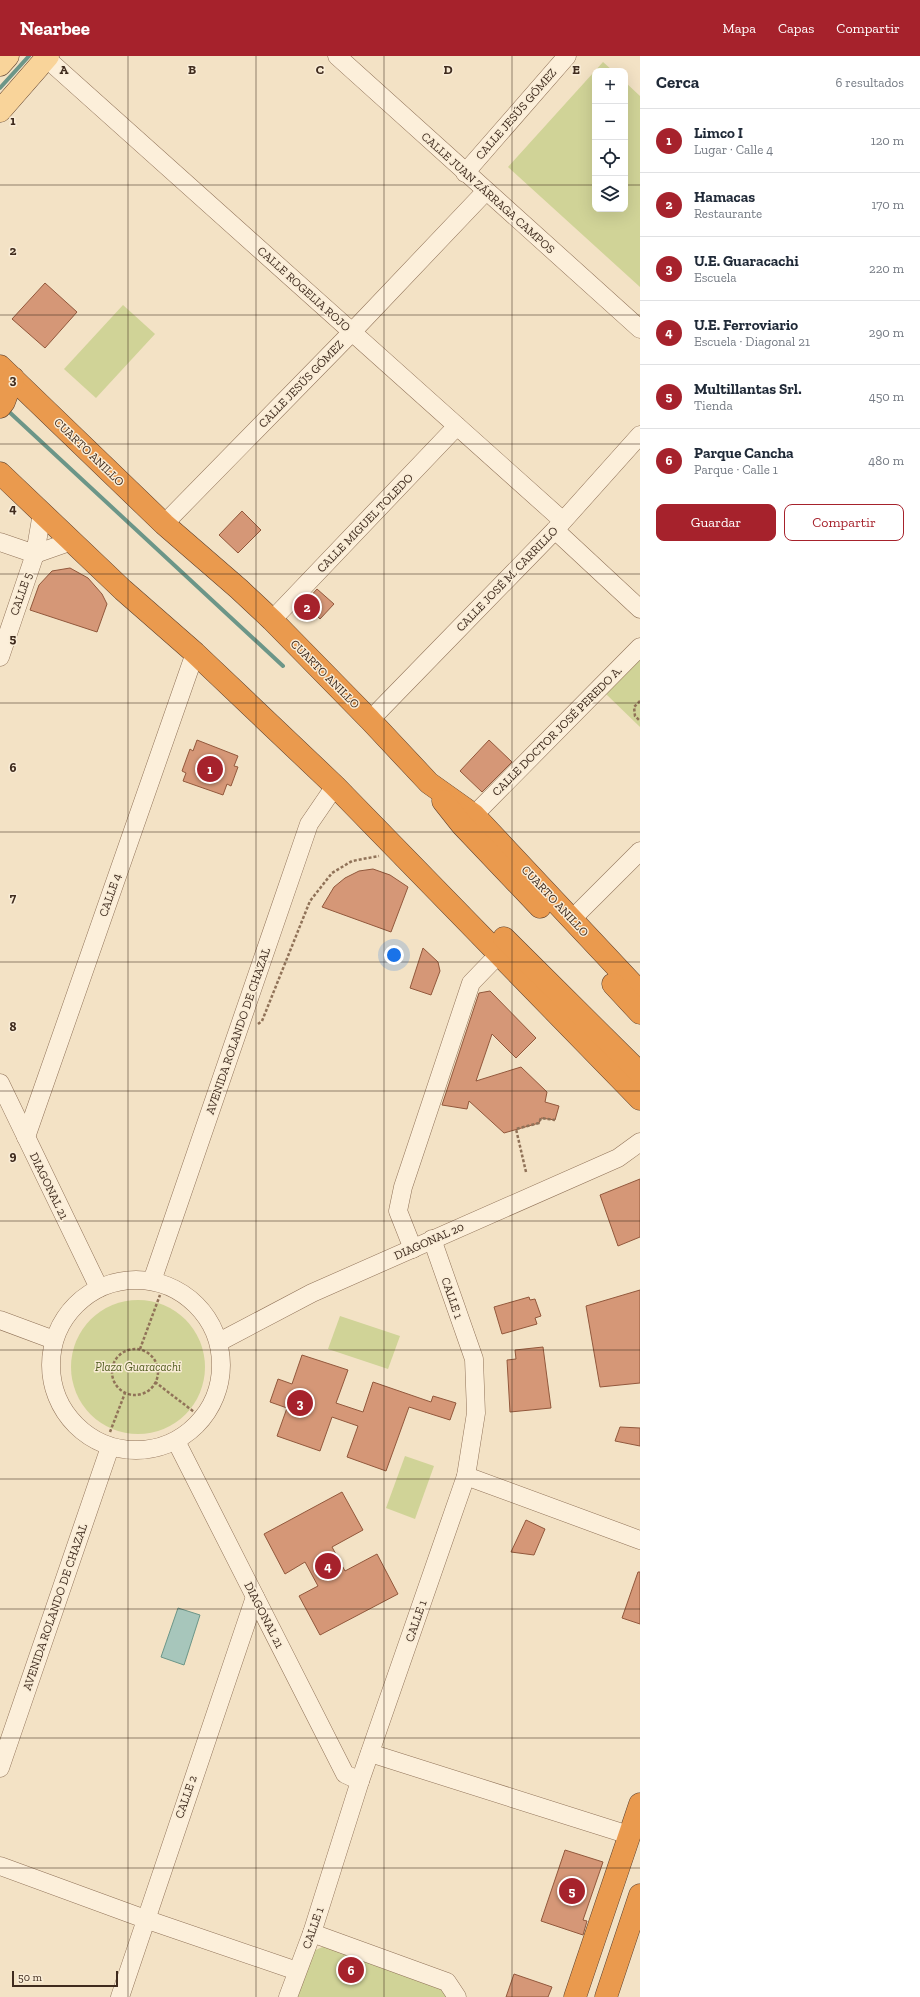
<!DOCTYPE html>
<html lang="es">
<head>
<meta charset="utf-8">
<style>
  body { margin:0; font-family:"Zilla Slab",serif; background:#f2f2f3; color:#1f2937 }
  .controls { position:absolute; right:12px; top:12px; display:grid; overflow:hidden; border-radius:8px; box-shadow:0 4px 16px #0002 }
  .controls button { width:36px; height:36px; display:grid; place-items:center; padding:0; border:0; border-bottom:1px solid #e0e1e3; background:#fff; color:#1f2937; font:20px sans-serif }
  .scale { position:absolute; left:12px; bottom:10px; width:106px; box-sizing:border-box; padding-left:4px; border:2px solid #3f2b1e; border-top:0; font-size:11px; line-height:14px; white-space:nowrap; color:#3f2b1e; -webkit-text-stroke:3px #f9ecd6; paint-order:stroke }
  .you { position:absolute; left:394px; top:899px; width:14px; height:14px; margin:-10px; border:3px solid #fff; border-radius:50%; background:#1a73e8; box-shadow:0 0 0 6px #1a73e833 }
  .badge { display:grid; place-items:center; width:26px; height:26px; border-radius:50%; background:#a6222c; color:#fff; font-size:13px; font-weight:700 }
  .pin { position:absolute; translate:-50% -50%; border:2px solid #fff; box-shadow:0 1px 4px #0006 }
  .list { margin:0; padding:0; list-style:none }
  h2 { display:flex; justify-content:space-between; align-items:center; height:52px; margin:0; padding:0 16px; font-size:17px }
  h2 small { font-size:13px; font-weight:400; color:#747a83 }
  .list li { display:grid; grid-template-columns:26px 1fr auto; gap:12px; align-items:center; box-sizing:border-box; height:64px; padding:0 16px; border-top:1px solid #e0e1e3 }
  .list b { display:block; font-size:15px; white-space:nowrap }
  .list p { margin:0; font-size:13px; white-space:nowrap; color:#747a83 }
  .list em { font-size:13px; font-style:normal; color:#747a83 }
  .actions { display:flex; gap:8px; padding:12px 16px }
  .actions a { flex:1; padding:9px 0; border:1px solid #a6222c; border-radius:8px; text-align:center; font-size:14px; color:#a6222c }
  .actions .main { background:#a6222c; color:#fff }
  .icon { flex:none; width:22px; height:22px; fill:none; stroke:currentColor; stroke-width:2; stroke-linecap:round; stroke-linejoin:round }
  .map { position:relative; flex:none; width:640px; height:1941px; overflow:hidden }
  header { display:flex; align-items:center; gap:24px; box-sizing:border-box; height:56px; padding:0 20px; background:#a6222c; color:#fff }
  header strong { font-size:19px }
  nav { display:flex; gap:22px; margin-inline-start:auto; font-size:14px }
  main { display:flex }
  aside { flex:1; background:#fff }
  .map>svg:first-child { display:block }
</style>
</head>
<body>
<header>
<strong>Nearbee</strong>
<nav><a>Mapa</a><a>Capas</a><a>Compartir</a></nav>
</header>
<main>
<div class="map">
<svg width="640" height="1941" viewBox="0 0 640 1941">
  <rect width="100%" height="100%" fill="#f3e2c5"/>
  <g fill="#d0d397">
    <path d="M603,6L613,15H595V153H625V26L640,40V231L508,111Z"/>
    <path d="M123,249L155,278L96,342L64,313Z"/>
    <path d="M640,601V671L606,638Z"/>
    <circle cx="138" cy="1311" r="67"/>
    <path d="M340,1260L400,1280L388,1313L328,1293Z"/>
    <path d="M405,1400L434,1410L415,1463L386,1452Z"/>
    <path d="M325,1890L444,1932L449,1941H297L313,1895Z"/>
  </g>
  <path fill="#a7c6bb" stroke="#6c9688" d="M178,1552L200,1559L184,1609L161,1601Z"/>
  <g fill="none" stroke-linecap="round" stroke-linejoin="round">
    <g stroke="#6c9688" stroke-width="4">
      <path d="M0,32L29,0"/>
      <path d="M6,353L283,610"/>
    </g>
  </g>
  <g fill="#d59777" stroke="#92583c">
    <path d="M45,227L77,256L45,292L12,263Z"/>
    <path d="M242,455L261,474L238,497L219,479Z"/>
    <path d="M70,512L88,522L102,538L107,548L97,576L30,554L39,529L52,515Z"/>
    <path d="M317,533L334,548L320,563L313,556L308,561L299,553Z"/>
    <path d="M197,684L238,700L234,710L238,711L231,730L227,728L223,739L183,725L186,717L182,715L190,693L193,695Z"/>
    <path d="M489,684L512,706L482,736L460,715Z"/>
    <path d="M373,813L390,819L408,831L391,876L322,851L334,831L345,822L359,815Z"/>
    <path d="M423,892L438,906L440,915L431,939L410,932Z"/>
    <path d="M490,935L536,982L516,1002L492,978L476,1025L521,1011L547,1036L545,1046L559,1050L555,1064L541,1062L539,1067L504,1077L469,1045L467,1053L442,1049L479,937Z"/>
    <path d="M640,1123V1181L618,1190L600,1139Z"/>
    <path d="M640,1234V1327L600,1331L586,1250Z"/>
    <path d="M529,1241L530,1244L535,1243L541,1260L535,1262L537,1268L502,1278L494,1251Z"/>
    <path d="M543,1291L551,1352L510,1356L507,1304L516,1303L515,1294Z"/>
    <path d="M302,1299L348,1314L336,1347L363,1356L373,1326L431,1346L433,1340L456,1347L450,1364L409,1351L386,1415L347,1401L358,1370L332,1361L320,1395L277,1380L287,1352L270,1346L278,1323L292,1328Z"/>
    <path d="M620,1371L640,1372V1390L615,1385Z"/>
    <path d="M342,1436L363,1474L332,1491L345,1515L377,1498L398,1538L320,1579L299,1540L318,1530L305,1506L285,1518L264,1478Z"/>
    <path d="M526,1464L545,1473L534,1499L511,1496Z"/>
    <path d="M638,1516H640V1568L622,1562Z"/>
    <path d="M565,1794L603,1806L583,1864L587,1865L583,1879L541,1865Z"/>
    <path d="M514,1918L552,1931L548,1941H506Z"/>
  </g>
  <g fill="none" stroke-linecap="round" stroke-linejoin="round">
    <defs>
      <g id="minor">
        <path d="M337,0L640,273"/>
        <path d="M46,2L562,464"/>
        <path d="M465,117L567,0"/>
        <path d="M164,468L352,276L486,135"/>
        <path d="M555,474L640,553"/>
        <path d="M0,486L35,498L72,485"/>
        <path d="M272,564L457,370"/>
        <path d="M0,601L35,498L42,457"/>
        <path d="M370,664L555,474L640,379"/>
        <path d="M474,759L640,591"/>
        <path d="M572,863L640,795"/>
        <path d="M0,1027L99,1232"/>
        <path d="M26,1081L195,597"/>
        <path d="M413,1193L398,1155L403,1131L471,927L499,898"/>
        <circle cx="136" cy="1309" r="85"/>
        <path d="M152,1225L309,768L335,730"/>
        <path d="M0,1264L54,1284"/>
        <path d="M219,1286L312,1237L618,1102L640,1086"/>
        <path d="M176,1385L345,1718L360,1725"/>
        <path d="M466,1420L640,1484"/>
        <path d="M370,1697L629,1779"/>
        <path d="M0,1712L110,1391"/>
        <path d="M0,1810L145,1863L297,1915"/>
        <path d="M312,1877L447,1926L457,1941"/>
        <path d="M120,1941L255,1541"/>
        <path d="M288,1941L312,1877L360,1725L466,1420L476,1357L474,1303L432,1183"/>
      </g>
      <g id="major">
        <path d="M0,9L8,0"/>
        <path d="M0,55L48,0"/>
      </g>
      <g id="highway">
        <path d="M0,310L164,468L239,533L272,564L370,664L429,727L474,759L640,936"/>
        <path d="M0,351L4,346L13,322"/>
        <path d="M0,417L123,534L195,597L335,730L640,1043"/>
        <path d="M443,745L462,769L540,851"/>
        <path d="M504,882L640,1017"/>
        <path d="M613,928L640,957"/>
        <path d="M575,1941L640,1748"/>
        <path d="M606,1941L640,1839"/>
      </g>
    </defs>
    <use href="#minor" stroke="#907258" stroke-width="19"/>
    <use href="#major" stroke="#5e402d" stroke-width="23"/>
    <use href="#highway" stroke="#5e402d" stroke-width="23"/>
    <g stroke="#907258" stroke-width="2.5" stroke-dasharray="3 2" stroke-linecap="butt">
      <path d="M640,645L634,651L635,660L640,665"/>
      <path d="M258,968L262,965L310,845L332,817L352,805L379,800"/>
      <path d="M526,1116L516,1073L539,1067L541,1062L555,1064"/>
      <path d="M140,1293L160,1239"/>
      <circle cx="135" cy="1316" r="23"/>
      <path d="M155,1326L202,1362"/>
      <path d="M110,1376L125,1337"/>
    </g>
    <use href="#minor" stroke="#fcefda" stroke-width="18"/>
    <use href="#major" stroke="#f9d49a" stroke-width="22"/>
    <use href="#highway" stroke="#ea9a4e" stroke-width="22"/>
  </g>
  <path fill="none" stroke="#3f2b1e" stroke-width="1" stroke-opacity="0.55" d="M128,0V1941M256,0V1941M384,0V1941M512,0V1941M0,129H595M625,129H640M0,259H640M0,388H640M0,518H640M0,647H640M0,776H640M0,906H640M0,1035H640M0,1165H640M0,1294H640M0,1423H640M0,1553H640M0,1682H640M0,1812H640"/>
  <g text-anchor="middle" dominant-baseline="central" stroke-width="3" stroke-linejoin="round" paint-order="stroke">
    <g font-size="12" fill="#3f2b1e" stroke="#f9ecd6">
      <text transform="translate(516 58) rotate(-49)">CALLE JESÚS GÓMEZ</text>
      <text transform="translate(488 137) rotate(42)">CALLE JUAN ZÁRRAGA CAMPOS</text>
      <text transform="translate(304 233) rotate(42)">CALLE ROGELIA ROJO</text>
      <text transform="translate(301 328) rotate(-46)">CALLE JESÚS GÓMEZ</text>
      <text transform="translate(89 396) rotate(44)">CUARTO ANILLO</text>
      <text transform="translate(365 467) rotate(-46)">CALLE MIGUEL TOLEDO</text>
      <text transform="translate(507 523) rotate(-46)">CALLE JOSÉ M. CARRILLO</text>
      <text transform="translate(21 538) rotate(-71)">CALLE 5</text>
      <text transform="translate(325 618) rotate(45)">CUARTO ANILLO</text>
      <text transform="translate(557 675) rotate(-45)">CALLE DOCTOR JOSÉ PEREDO A.</text>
      <text transform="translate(110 839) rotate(-71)">CALLE 4</text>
      <text transform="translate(555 845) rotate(47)">CUARTO ANILLO</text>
      <text transform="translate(238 975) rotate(-71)">AVENIDA ROLANDO DE CHAZAL</text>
      <text transform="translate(49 1130) rotate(64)">DIAGONAL 21</text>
      <text transform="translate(429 1185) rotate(-24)">DIAGONAL 20</text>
      <text transform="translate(452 1242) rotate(71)">CALLE 1</text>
      <text transform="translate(55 1551) rotate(-71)">AVENIDA ROLANDO DE CHAZAL</text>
      <text transform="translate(264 1559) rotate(63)">DIAGONAL 21</text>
      <text transform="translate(416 1565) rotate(-71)">CALLE 1</text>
      <text transform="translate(186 1741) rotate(-71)">CALLE 2</text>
      <text transform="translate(313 1872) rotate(-71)">CALLE 1</text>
    </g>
    <g font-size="12" font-style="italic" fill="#535e22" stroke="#f9ecd6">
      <text x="138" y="1311">Plaza Guaracachi</text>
    </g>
  </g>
  <g font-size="13" text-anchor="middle" font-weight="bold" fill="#3f2b1e" stroke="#f9ecd6" stroke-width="3" stroke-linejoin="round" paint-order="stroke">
    <text x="64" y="18">A</text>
    <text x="192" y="18">B</text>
    <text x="320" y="18">C</text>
    <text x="448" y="18">D</text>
    <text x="576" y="18">E</text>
    <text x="13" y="69">1</text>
    <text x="13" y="199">2</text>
    <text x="13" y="328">3</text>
    <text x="13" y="457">4</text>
    <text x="13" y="587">5</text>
    <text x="13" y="716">6</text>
    <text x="13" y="846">7</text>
    <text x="13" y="975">8</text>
    <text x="13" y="1104">9</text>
  </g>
</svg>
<div class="controls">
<button>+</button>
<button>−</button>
<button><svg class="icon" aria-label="locate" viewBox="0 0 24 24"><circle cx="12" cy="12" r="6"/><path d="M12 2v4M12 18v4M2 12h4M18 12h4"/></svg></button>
<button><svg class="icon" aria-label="layers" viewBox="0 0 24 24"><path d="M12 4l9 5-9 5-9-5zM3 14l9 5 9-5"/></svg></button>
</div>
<div class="scale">50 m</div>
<div class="you"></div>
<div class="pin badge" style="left:210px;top:713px">1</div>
<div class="pin badge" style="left:307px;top:551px">2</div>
<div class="pin badge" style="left:300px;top:1347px">3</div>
<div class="pin badge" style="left:328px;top:1510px">4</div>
<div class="pin badge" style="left:572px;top:1835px">5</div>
<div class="pin badge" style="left:351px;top:1914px">6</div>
</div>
<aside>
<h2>Cerca<small>6 resultados</small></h2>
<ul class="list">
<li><span class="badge">1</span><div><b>Limco I</b><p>Lugar · Calle 4</p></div><em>120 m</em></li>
<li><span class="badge">2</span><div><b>Hamacas</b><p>Restaurante</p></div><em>170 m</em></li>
<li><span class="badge">3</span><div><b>U.E. Guaracachi</b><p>Escuela</p></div><em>220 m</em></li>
<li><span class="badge">4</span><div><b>U.E. Ferroviario</b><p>Escuela · Diagonal 21</p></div><em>290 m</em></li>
<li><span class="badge">5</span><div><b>Multillantas Srl.</b><p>Tienda</p></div><em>450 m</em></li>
<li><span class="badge">6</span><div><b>Parque Cancha</b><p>Parque · Calle 1</p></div><em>480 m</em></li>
</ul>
<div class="actions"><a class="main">Guardar</a><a>Compartir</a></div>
</aside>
</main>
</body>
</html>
